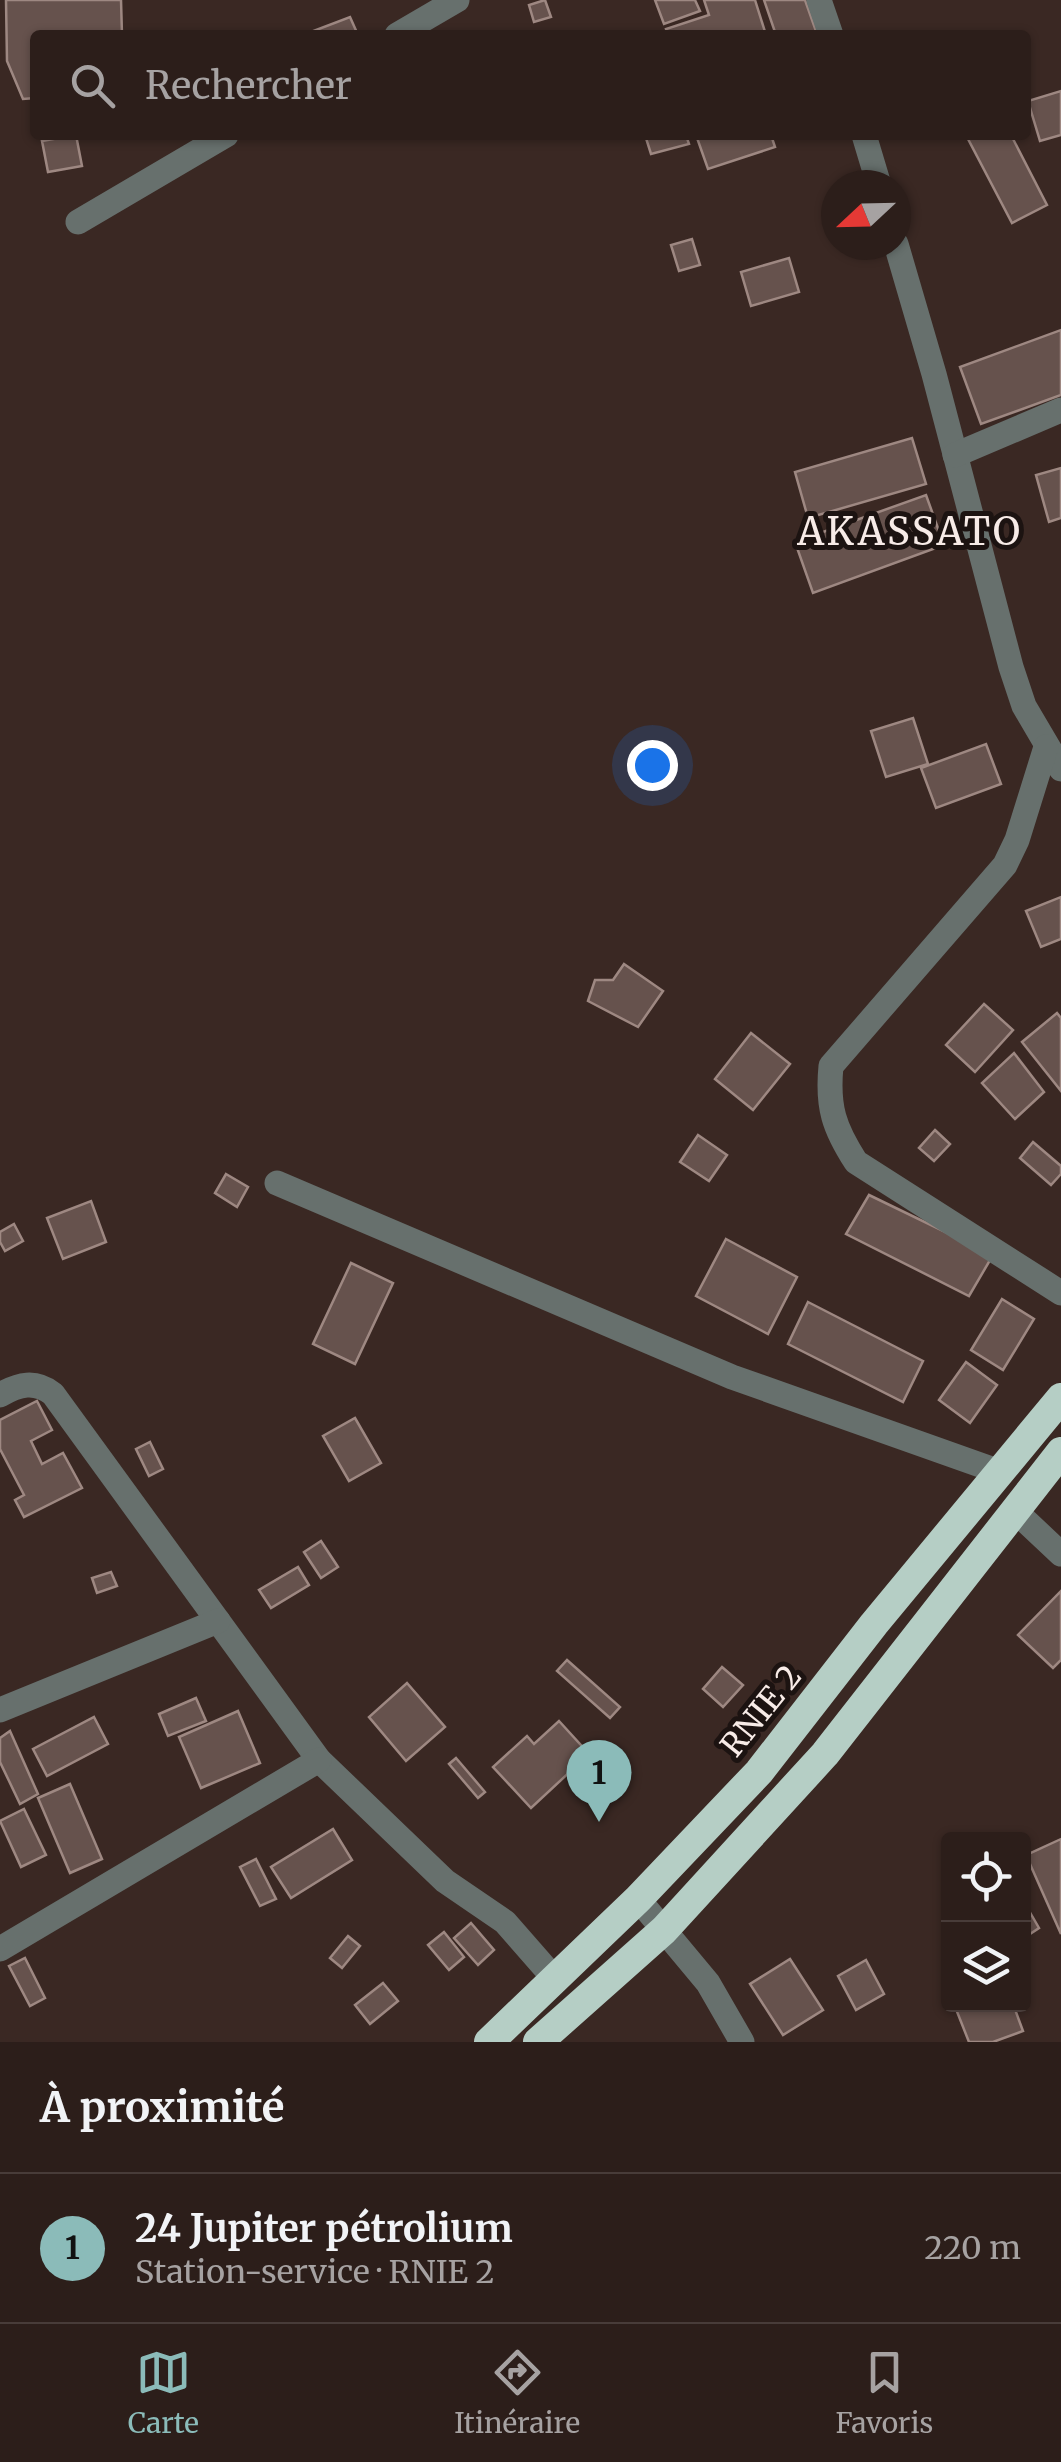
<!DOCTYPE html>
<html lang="fr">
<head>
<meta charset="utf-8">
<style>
  body { margin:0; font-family:Merriweather,serif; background:#382b27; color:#f1f3f6 }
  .controls { position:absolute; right:30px; bottom:30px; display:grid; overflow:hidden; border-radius:10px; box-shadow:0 2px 8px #0004 }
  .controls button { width:90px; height:90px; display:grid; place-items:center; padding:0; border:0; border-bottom:2px solid #483c39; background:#2c1e1a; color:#f1f3f6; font:50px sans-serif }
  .compass { position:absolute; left:821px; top:170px; width:90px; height:90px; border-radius:50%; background:#2c1e1a; box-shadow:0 2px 8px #0004; rotate:248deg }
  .you { position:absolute; left:652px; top:765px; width:35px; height:35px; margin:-25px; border:8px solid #fff; border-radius:50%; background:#1a73e8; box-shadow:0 0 0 15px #1a73e833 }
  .badge { display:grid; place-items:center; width:65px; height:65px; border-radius:50%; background:#8bbbb9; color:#111; font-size:32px; font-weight:700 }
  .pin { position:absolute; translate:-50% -82px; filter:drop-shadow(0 2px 5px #0008) }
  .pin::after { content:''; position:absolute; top:52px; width:35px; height:30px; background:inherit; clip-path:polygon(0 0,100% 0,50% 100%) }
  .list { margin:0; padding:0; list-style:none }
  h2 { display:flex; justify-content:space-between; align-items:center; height:130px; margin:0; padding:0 40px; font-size:42px }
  h2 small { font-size:32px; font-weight:400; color:#a6a2a2 }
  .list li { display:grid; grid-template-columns:65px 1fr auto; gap:30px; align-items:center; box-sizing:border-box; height:150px; padding:0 40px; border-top:2px solid #483c39 }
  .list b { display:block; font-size:38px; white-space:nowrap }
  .list p { margin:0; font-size:32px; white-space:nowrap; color:#a6a2a2 }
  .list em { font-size:32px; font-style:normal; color:#a6a2a2 }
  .icon { flex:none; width:55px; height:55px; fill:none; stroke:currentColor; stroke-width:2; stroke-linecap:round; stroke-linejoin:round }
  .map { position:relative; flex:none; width:1061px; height:2042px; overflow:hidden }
  .search { position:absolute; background:#2c1e1a; box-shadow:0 2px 8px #0004; left:30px; right:30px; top:30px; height:110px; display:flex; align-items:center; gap:25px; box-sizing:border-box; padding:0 35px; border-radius:10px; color:#a6a2a2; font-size:38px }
  .sheet { height:280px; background:#2c1e1a }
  nav { display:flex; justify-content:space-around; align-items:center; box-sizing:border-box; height:140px; border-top:2px solid #483c39; background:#2c1e1a; font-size:28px; color:#a6a2a2 }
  nav a { display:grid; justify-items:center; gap:5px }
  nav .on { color:#8bbbb9 }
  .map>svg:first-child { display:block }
</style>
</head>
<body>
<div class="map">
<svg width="1061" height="2042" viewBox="0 0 1061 2042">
  <rect width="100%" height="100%" fill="#3a2823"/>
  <g fill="#66524d" stroke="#9e8882" stroke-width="2.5">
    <path d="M6,0H121L122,35H35V98L23,99L7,61Z"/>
    <path d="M545,0L551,17L534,22L529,5Z"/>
    <path d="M655,0H695L700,11L664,24Z"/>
    <path d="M704,0H755L766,35H668L666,29L709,15Z"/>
    <path d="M764,0H805L817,34L776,35Z"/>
    <path d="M350,17L358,35H303Z"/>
    <path d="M1061,91V135L1040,141L1028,101Z"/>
    <path d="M76,135L82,166L48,172L42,141Z"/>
    <path d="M645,135H686L689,144L651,154Z"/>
    <path d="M696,135H771L775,147L708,169Z"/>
    <path d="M971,135H1011L1047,205L1012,223L967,137Z"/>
    <path d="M692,239L700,265L679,271L671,245Z"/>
    <path d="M789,258L799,292L751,306L741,272Z"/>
    <path d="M1061,330V395L981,424L960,367Z"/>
    <path d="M912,438L926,484L808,518L795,472Z"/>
    <path d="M1061,468V518L1049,522L1036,475Z"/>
    <path d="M926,495L944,545L813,593L795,542Z"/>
    <path d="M913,718L928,764L886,777L871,731Z"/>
    <path d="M986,744L1001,784L936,808L921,768Z"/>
    <path d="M1061,897V939L1041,947L1026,911Z"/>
    <path d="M624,964L663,991L638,1027L588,1001L595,980H613Z"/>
    <path d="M984,1004L1013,1030L975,1072L946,1045Z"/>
    <path d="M1057,1013L1061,1018V1091L1022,1042Z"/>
    <path d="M751,1033L790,1064L753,1110L715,1079Z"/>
    <path d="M1014,1053L1044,1092L1015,1119L982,1083Z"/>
    <path d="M935,1130L950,1144L934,1161L919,1148Z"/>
    <path d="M698,1135L727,1155L709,1181L680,1162Z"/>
    <path d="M1033,1142L1061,1166V1174L1051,1185L1020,1158Z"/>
    <path d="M226,1174L248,1187L237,1207L215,1193Z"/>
    <path d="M869,1195L993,1255L969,1296L846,1234Z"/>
    <path d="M91,1201L106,1242L63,1259L47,1218Z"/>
    <path d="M14,1224L23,1241L5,1251L0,1242V1232Z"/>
    <path d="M726,1239L797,1277L768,1334L696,1296Z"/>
    <path d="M351,1263L393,1283L355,1364L313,1344Z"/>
    <path d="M1002,1299L1034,1319L1003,1370L971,1350Z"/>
    <path d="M808,1302L923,1361L903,1402L788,1344Z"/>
    <path d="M966,1362L997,1385L970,1423L939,1400Z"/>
    <path d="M37,1401L52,1430L31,1441L42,1464L63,1453L82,1488L24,1517L15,1500L24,1495L0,1449V1420Z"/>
    <path d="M355,1418L381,1463L349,1481L323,1436Z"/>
    <path d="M150,1442L163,1469L149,1476L136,1449Z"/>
    <path d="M321,1541L338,1567L321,1578L304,1552Z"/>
    <path d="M298,1567L309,1585L271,1608L259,1590Z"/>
    <path d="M111,1572L117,1586L97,1593L92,1578Z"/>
    <path d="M1061,1591V1660L1053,1668L1018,1635Z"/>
    <path d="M567,1660L620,1707L610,1718L557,1671Z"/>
    <path d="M722,1667L743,1685L723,1707L703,1689Z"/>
    <path d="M407,1683L445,1727L406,1761L369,1717Z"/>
    <path d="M196,1698L206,1721L168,1736L159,1714Z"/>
    <path d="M238,1711L260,1763L201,1788L179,1737Z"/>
    <path d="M94,1717L108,1744L47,1776L33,1749Z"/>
    <path d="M559,1721L589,1754L531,1808L493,1767L527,1736L534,1744Z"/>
    <path d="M10,1731L38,1794L20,1804L0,1762V1738Z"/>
    <path d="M456,1758L485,1792L478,1798L449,1764Z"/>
    <path d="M70,1784L102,1859L70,1873L38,1798Z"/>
    <path d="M24,1809L46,1855L21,1867L0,1821Z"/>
    <path d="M333,1829L352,1860L291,1898L271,1867Z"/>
    <path d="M1061,1839V1934L1026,1855Z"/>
    <path d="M256,1859L276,1899L260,1906L240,1867Z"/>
    <path d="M1024,1902L1039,1928L1024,1938Z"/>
    <path d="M471,1923L494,1950L478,1965L454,1938Z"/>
    <path d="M444,1932L464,1957L449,1970L428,1945Z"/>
    <path d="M348,1936L360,1946L342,1968L330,1958Z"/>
    <path d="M25,1958L45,1998L30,2006L9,1966Z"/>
    <path d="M790,1959L823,2010L783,2035L750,1984Z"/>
    <path d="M866,1960L884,1994L856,2010L838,1976Z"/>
    <path d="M383,1983L398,2001L370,2024L355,2005Z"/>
    <path d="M954,2004H1013L1023,2031L993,2042H969Z"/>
  </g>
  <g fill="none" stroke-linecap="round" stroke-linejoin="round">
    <g stroke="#67706d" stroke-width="25">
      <path d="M819,0L831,35"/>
      <path d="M397,35L457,0"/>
      <path d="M864,135L879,185"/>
      <path d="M78,222L226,135"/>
      <path d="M896,244L934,374L1011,667L1024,706L1061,769"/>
      <path d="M955,455L1061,410"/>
      <path d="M1046,747L1017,840L1005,865L831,1066C827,1107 834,1128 856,1162L1061,1293"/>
      <path d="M277,1183L732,1377L1000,1472"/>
      <path d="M0,1395C19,1384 35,1380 53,1394L319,1760L445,1881L505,1922L554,1978"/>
      <path d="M1014,1510L1061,1554"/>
      <path d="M0,1710L218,1621"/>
      <path d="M638,1899L708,1983L742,2042"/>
      <path d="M0,1949L319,1760"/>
    </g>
    <g stroke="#b5cec5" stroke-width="30">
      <path d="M489,2042L638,1899L759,1772L874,1624L1061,1398"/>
      <path d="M538,2042L664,1930L825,1754L1061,1452"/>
    </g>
  </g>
  <g text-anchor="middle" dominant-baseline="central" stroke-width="10" stroke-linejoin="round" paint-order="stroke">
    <g font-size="32" fill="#f7ebe7" stroke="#1c1311">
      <text transform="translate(761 1711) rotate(-51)">RNIE 2</text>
    </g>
    <g font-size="38" letter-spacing="2.5" fill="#f7ebe7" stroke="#1c1311">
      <text x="910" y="531">AKASSATO</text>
    </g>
  </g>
</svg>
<div class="controls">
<button><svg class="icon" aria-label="locate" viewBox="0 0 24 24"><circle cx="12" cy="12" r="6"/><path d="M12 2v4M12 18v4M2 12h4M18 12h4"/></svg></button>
<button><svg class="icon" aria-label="layers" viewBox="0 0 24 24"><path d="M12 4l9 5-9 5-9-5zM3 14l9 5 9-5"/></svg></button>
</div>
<svg class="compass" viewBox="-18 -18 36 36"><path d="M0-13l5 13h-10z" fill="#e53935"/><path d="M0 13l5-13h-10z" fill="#a6a2a2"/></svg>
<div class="you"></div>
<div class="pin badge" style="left:599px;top:1822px">1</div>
<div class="search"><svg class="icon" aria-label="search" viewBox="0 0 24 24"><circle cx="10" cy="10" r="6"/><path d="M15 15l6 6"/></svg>Rechercher</div>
</div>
<section class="sheet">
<h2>À proximité<small></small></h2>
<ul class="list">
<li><span class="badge">1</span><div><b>24 Jupiter pétrolium</b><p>Station-service · RNIE 2</p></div><em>220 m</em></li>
</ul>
</section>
<nav>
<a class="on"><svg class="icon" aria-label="map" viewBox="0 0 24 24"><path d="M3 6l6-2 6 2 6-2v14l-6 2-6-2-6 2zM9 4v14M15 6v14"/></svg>Carte</a>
<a><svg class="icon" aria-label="directions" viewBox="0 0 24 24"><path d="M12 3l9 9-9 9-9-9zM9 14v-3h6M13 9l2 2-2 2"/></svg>Itinéraire</a>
<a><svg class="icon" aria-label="saved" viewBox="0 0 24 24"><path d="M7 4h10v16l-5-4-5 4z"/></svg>Favoris</a>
</nav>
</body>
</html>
